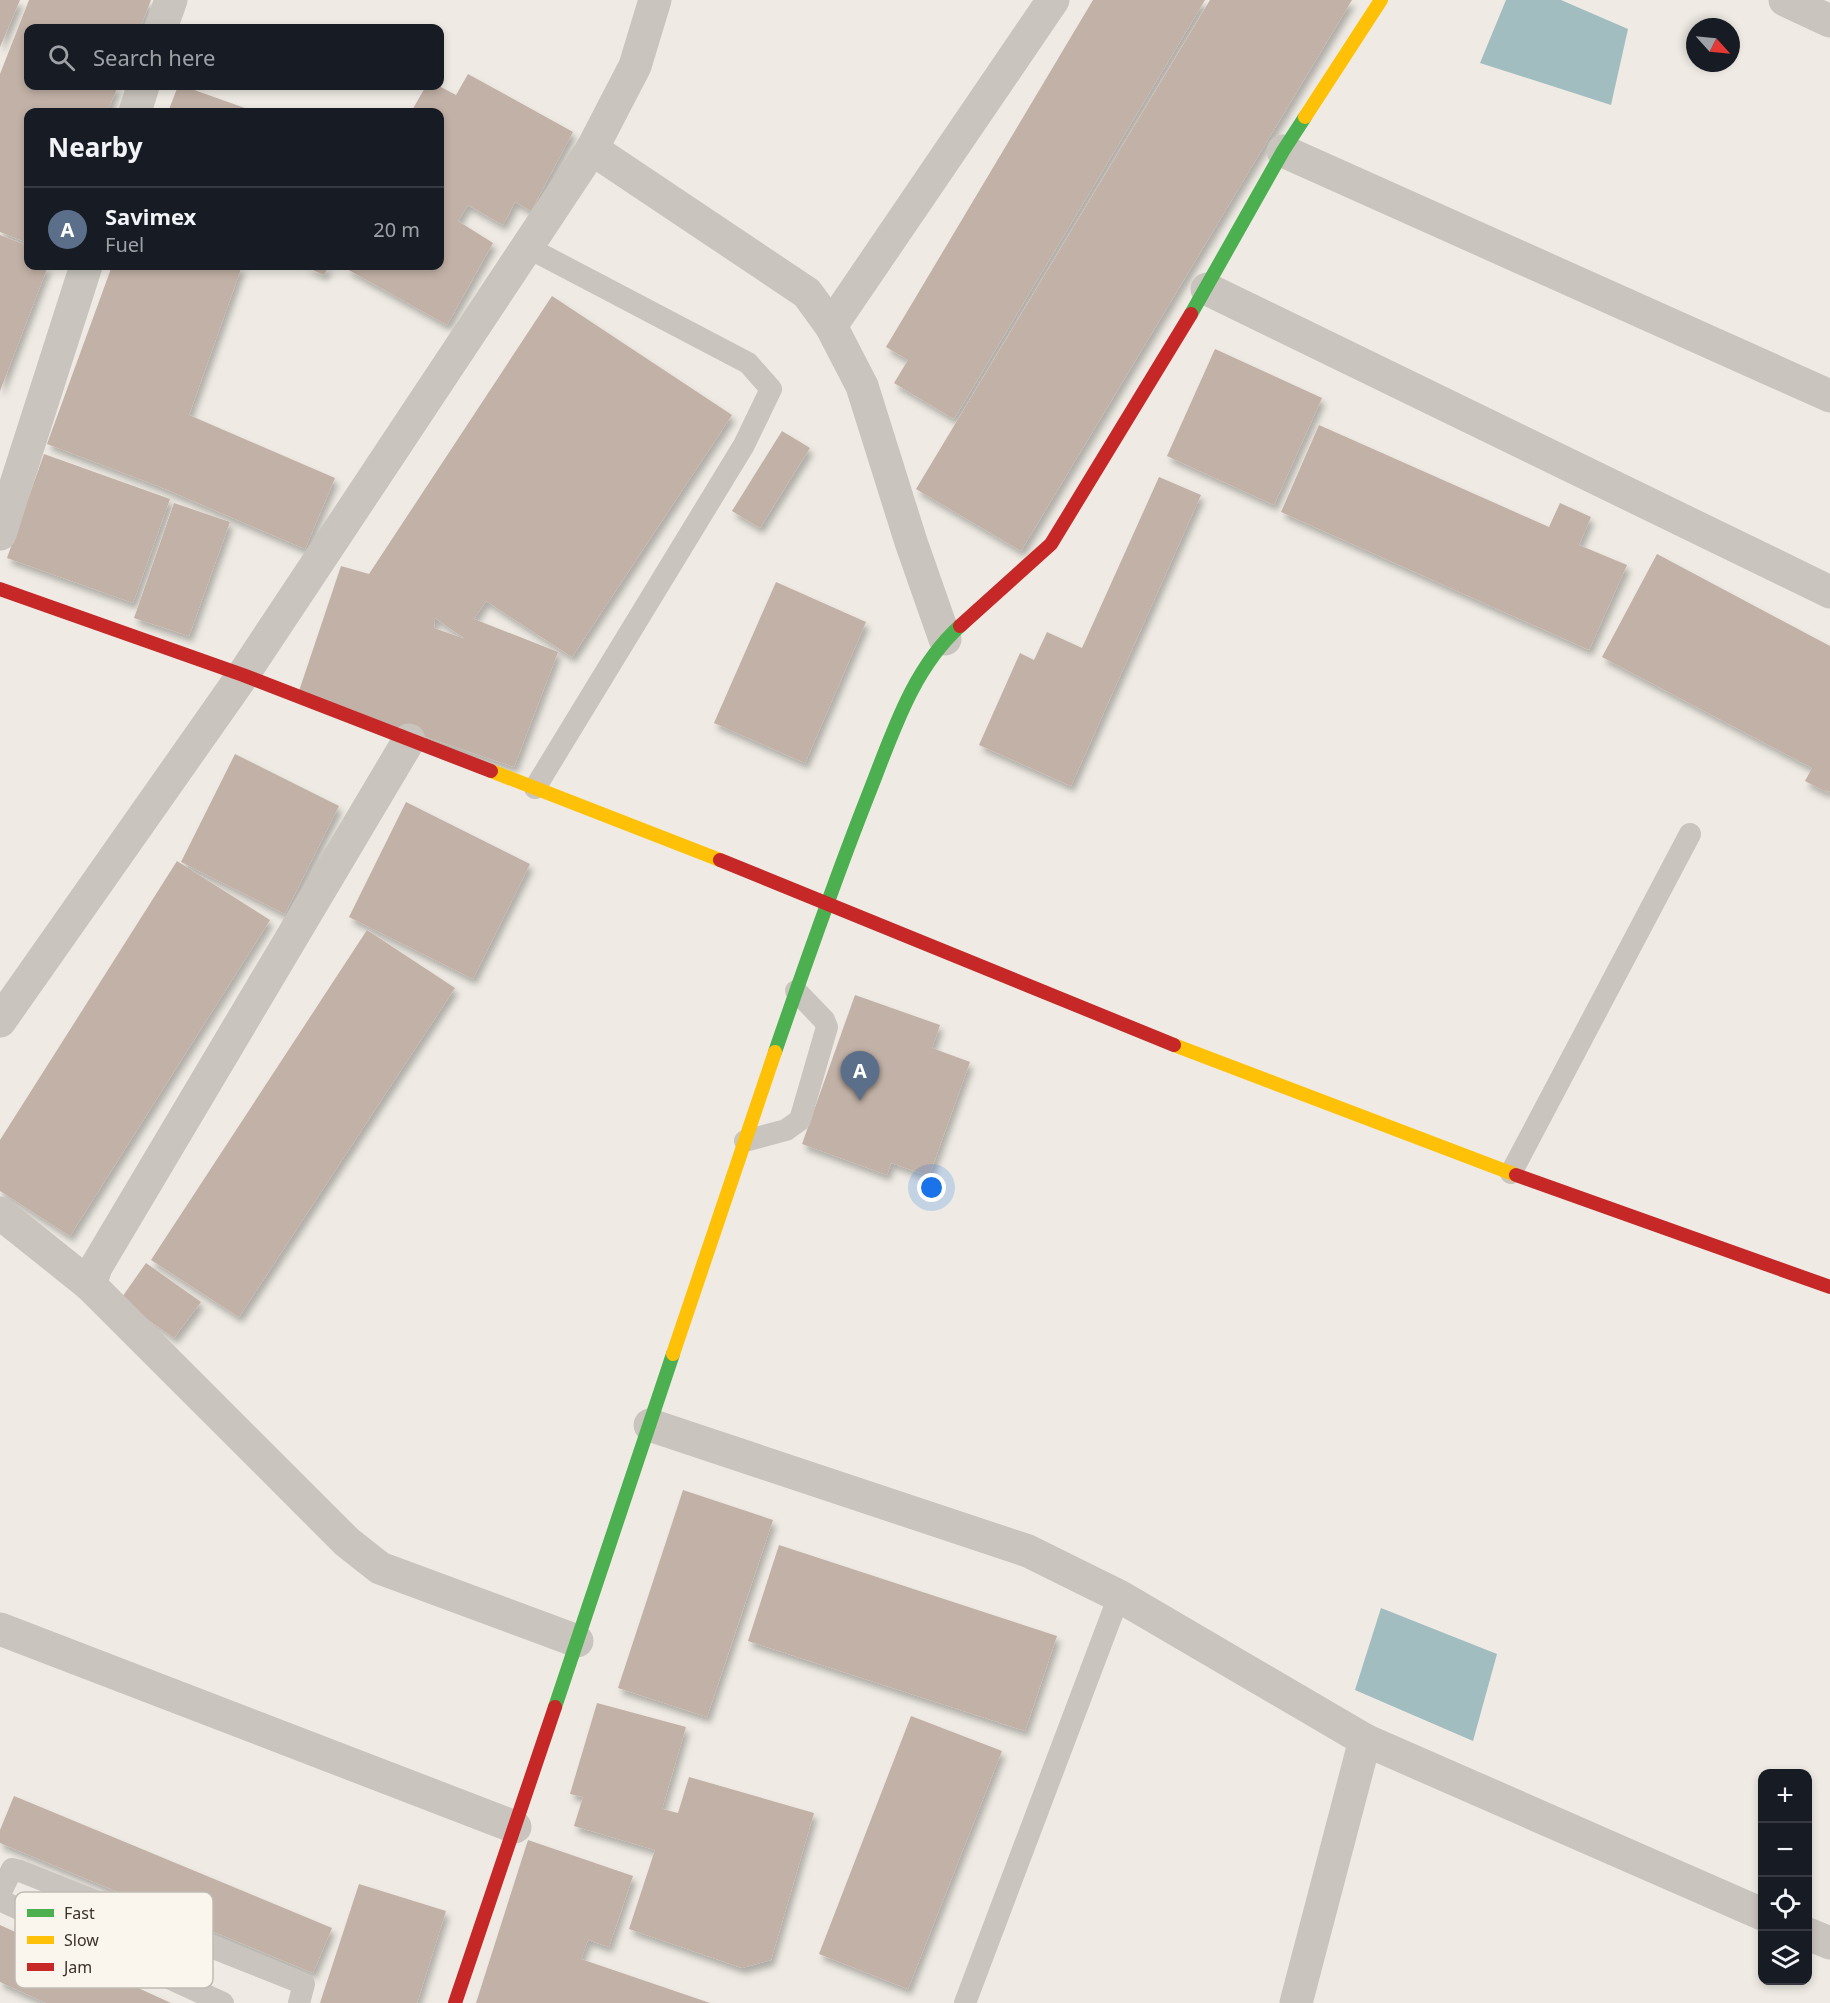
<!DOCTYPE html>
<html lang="en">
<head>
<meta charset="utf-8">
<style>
  body { margin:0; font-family:"Noto Sans",sans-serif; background:#20242c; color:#f1f3f6 }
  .controls { position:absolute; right:18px; bottom:18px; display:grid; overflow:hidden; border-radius:12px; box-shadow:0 3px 9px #0003 }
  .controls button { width:54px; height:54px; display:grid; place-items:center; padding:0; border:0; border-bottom:2px solid #363941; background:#171b24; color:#f1f3f6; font:30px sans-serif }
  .compass { position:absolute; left:1686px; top:18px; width:54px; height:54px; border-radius:50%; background:#171b24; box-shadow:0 3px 9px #0003; rotate:117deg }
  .you { position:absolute; left:932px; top:1188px; width:21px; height:21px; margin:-15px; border:4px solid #fff; border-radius:50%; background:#1a73e8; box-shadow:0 0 0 9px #1a73e833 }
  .badge { display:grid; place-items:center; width:39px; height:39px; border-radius:50%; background:#79726c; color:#fff; font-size:20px; font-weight:700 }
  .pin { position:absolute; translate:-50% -50px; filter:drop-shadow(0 2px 3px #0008) }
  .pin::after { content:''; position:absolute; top:32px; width:21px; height:18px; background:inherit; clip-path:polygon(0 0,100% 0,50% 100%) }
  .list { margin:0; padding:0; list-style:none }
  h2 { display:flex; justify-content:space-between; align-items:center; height:78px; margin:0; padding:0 24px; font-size:26px }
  h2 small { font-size:20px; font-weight:400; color:#9ea1a6 }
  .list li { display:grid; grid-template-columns:39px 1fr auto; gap:18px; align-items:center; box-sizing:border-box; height:84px; padding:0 24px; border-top:2px solid #363941 }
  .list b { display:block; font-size:22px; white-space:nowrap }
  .list p { margin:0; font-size:20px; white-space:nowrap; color:#9ea1a6 }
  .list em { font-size:20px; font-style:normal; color:#9ea1a6 }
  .icon { flex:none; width:33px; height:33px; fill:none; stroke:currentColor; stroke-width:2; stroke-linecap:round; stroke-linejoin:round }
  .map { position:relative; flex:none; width:1830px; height:2003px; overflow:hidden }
  .search { position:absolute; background:#171b24; box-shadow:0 3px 9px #0003; left:24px; top:24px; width:420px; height:66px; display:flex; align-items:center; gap:15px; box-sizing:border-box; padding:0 21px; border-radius:12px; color:#9ea1a6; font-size:22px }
  .panel { position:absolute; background:#171b24; box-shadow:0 3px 9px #0003; left:24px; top:108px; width:420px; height:162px; border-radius:12px }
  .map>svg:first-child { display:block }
</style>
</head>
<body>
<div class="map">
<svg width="1830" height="2003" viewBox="0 0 1830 2003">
  <defs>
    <filter id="shadow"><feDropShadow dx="3.5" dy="6" stdDeviation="3" flood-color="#0004"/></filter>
  </defs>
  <rect width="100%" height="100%" fill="#efebe4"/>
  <g fill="#a1bdc0">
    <path d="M1506,0H1561L1628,29L1611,105L1480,63Z"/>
    <path d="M1381,1608L1497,1654L1473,1741L1355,1690Z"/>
  </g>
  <g fill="#c2b1a6" fill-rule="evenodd" filter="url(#shadow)">
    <path d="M0,0H20L0,47Z"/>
    <path d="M29,0H151L140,28H28V86H118L107,112H28V243L0,232V74Z"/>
    <path d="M1093,0H1205L954,419L894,383L908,360L886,347Z"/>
    <path d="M1210,0H1352L1021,551L916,489Z"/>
    <path d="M468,74L573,132L531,211L515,202L503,225L468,205L458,221L493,243L447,325L347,269L349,266H440V112H411L426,86H439L456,95Z"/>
    <path d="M178,86H183L256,112H168Z"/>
    <path d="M0,235L28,246V266H48L0,391Z"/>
    <path d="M112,266H242L189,415L335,478L305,549L158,486L47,444Z"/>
    <path d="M304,266H329L324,275Z"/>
    <path d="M552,296L732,415L572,657L486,601L474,619L558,652L514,767L298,694L341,566L369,574ZM435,618L465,639L434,628Z"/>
    <path d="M1215,349L1322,398L1274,505L1167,456Z"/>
    <path d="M1319,425L1549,527L1560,503L1591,517L1579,545L1627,565L1589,650L1281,512Z"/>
    <path d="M782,431L810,448L760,528L732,511Z"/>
    <path d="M44,454L170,499L133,603L7,558Z"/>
    <path d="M1159,477L1201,495L1071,786L979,745L1020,653L1034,660L1047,632L1082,648Z"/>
    <path d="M174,503L230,522L189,636L134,618Z"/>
    <path d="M1657,554L1830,646V792L1825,789L1828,793L1805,781L1812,768L1602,657Z"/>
    <path d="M776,582L866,622L805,763L714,723Z"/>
    <path d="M235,754L339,806L285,914L181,862Z"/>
    <path d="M406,802L530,864L473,979L349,917Z"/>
    <path d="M177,861L270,920L70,1236L0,1191V1140Z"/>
    <path d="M367,930L455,988L239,1317L151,1260Z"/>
    <path d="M855,995L940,1025L932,1048L970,1062L929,1176L891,1163L887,1175L802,1144Z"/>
    <path d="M146,1263L201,1302L174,1338L120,1300Z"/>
    <path d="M683,1490L773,1520L707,1717L618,1688Z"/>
    <path d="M779,1545L1057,1636L1025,1731L748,1641Z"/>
    <path d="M597,1703L686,1727L662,1809L678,1813L689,1777L814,1813L771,1960L742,1968L629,1929L655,1850L574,1826L583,1797L570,1794Z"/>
    <path d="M911,1716L1002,1751L908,1989L819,1954Z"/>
    <path d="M14,1796L332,1928L313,1973L0,1843V1830Z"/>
    <path d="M528,1840L633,1876L609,1947L588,1940L581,1959L710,2003H476Z"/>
    <path d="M359,1884L446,1911L417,2003H320Z"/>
    <path d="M0,1925L171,2003H46L0,1982Z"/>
  </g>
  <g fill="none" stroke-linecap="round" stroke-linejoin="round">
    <g stroke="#c9c4bd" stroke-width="22">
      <path d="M527,247L748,363L771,389L744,445L535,788"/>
      <path d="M745,1141L786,1130L800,1120L827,1027L824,1020L796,991"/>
      <path d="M1511,1173L1690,834"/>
      <path d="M0,1894L12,1869L20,1871L304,1984L299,2003"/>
      <path d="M0,1897L6,1903L223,2003"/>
      <path d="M965,2003L1119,1596"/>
    </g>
    <g stroke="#c9c4bd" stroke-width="33">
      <path d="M1785,0L1830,21"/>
      <path d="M161,28L171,0"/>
      <path d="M135,112L143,86"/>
      <path d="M592,149L807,293L831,326L862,386L911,542L945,639"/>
      <path d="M1283,151L1830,396"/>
      <path d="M1207,289L1830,592"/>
      <path d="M831,326L1053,0"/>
      <path d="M0,534L86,266"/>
      <path d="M409,740L96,1267L90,1285L347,1542L380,1568L577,1641"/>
      <path d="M0,1021L243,675L592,149L635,66L655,0"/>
      <path d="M0,1213L90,1285"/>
      <path d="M650,1425L1028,1551L1119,1596L1365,1740L1762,1914"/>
      <path d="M0,1629L515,1827"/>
      <path d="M1808,1934L1830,1943"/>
      <path d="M1296,2003L1365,1740"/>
    </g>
    <g stroke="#4caf50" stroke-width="14">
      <path d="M1191,314L1283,151L1305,117"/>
      <path d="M775,1052C805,965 835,879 869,793C892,735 912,669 960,626"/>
      <path d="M555,1707L673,1354"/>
    </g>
    <g stroke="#ffc107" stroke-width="14">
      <path d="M1305,117L1381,0"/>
      <path d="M491,771L720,860"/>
      <path d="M1174,1045L1516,1175"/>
      <path d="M673,1354L775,1052"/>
    </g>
    <g stroke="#c62828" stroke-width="14">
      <path d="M0,589L243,675L491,771"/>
      <path d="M960,626L1051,544L1191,314"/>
      <path d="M720,860L1174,1045"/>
      <path d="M1516,1175L1830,1287"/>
      <path d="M455,2003L555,1707"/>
    </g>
  </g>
  <rect x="15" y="1892" width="198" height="96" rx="9" fill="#faf6ed" stroke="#c0bbb3" stroke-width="1.5"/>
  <rect x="27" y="1909" width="27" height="8" fill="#4caf50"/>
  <rect x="27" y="1936" width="27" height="8" fill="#ffc107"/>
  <rect x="27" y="1963" width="27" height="8" fill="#c62828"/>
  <g font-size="16" fill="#3a312b">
    <text x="64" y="1919">Fast</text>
    <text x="64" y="1946">Slow</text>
    <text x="64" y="1973">Jam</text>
  </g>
</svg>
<div class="controls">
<button>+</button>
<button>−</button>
<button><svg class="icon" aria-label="locate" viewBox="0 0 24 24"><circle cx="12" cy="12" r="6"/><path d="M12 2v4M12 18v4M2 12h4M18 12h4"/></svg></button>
<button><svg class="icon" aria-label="layers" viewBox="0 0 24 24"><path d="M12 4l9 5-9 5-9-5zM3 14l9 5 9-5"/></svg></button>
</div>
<svg class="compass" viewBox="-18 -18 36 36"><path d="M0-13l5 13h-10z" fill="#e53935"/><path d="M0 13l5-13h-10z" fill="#9ea1a6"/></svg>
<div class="you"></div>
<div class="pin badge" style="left:860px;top:1101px;background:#5c6f8a">A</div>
<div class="search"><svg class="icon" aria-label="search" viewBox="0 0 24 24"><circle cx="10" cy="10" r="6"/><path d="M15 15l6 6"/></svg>Search here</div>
<section class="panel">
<h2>Nearby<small></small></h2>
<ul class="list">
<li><span class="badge" style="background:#5c6f8a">A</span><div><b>Savimex</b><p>Fuel</p></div><em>20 m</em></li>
</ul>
</section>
</div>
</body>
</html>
